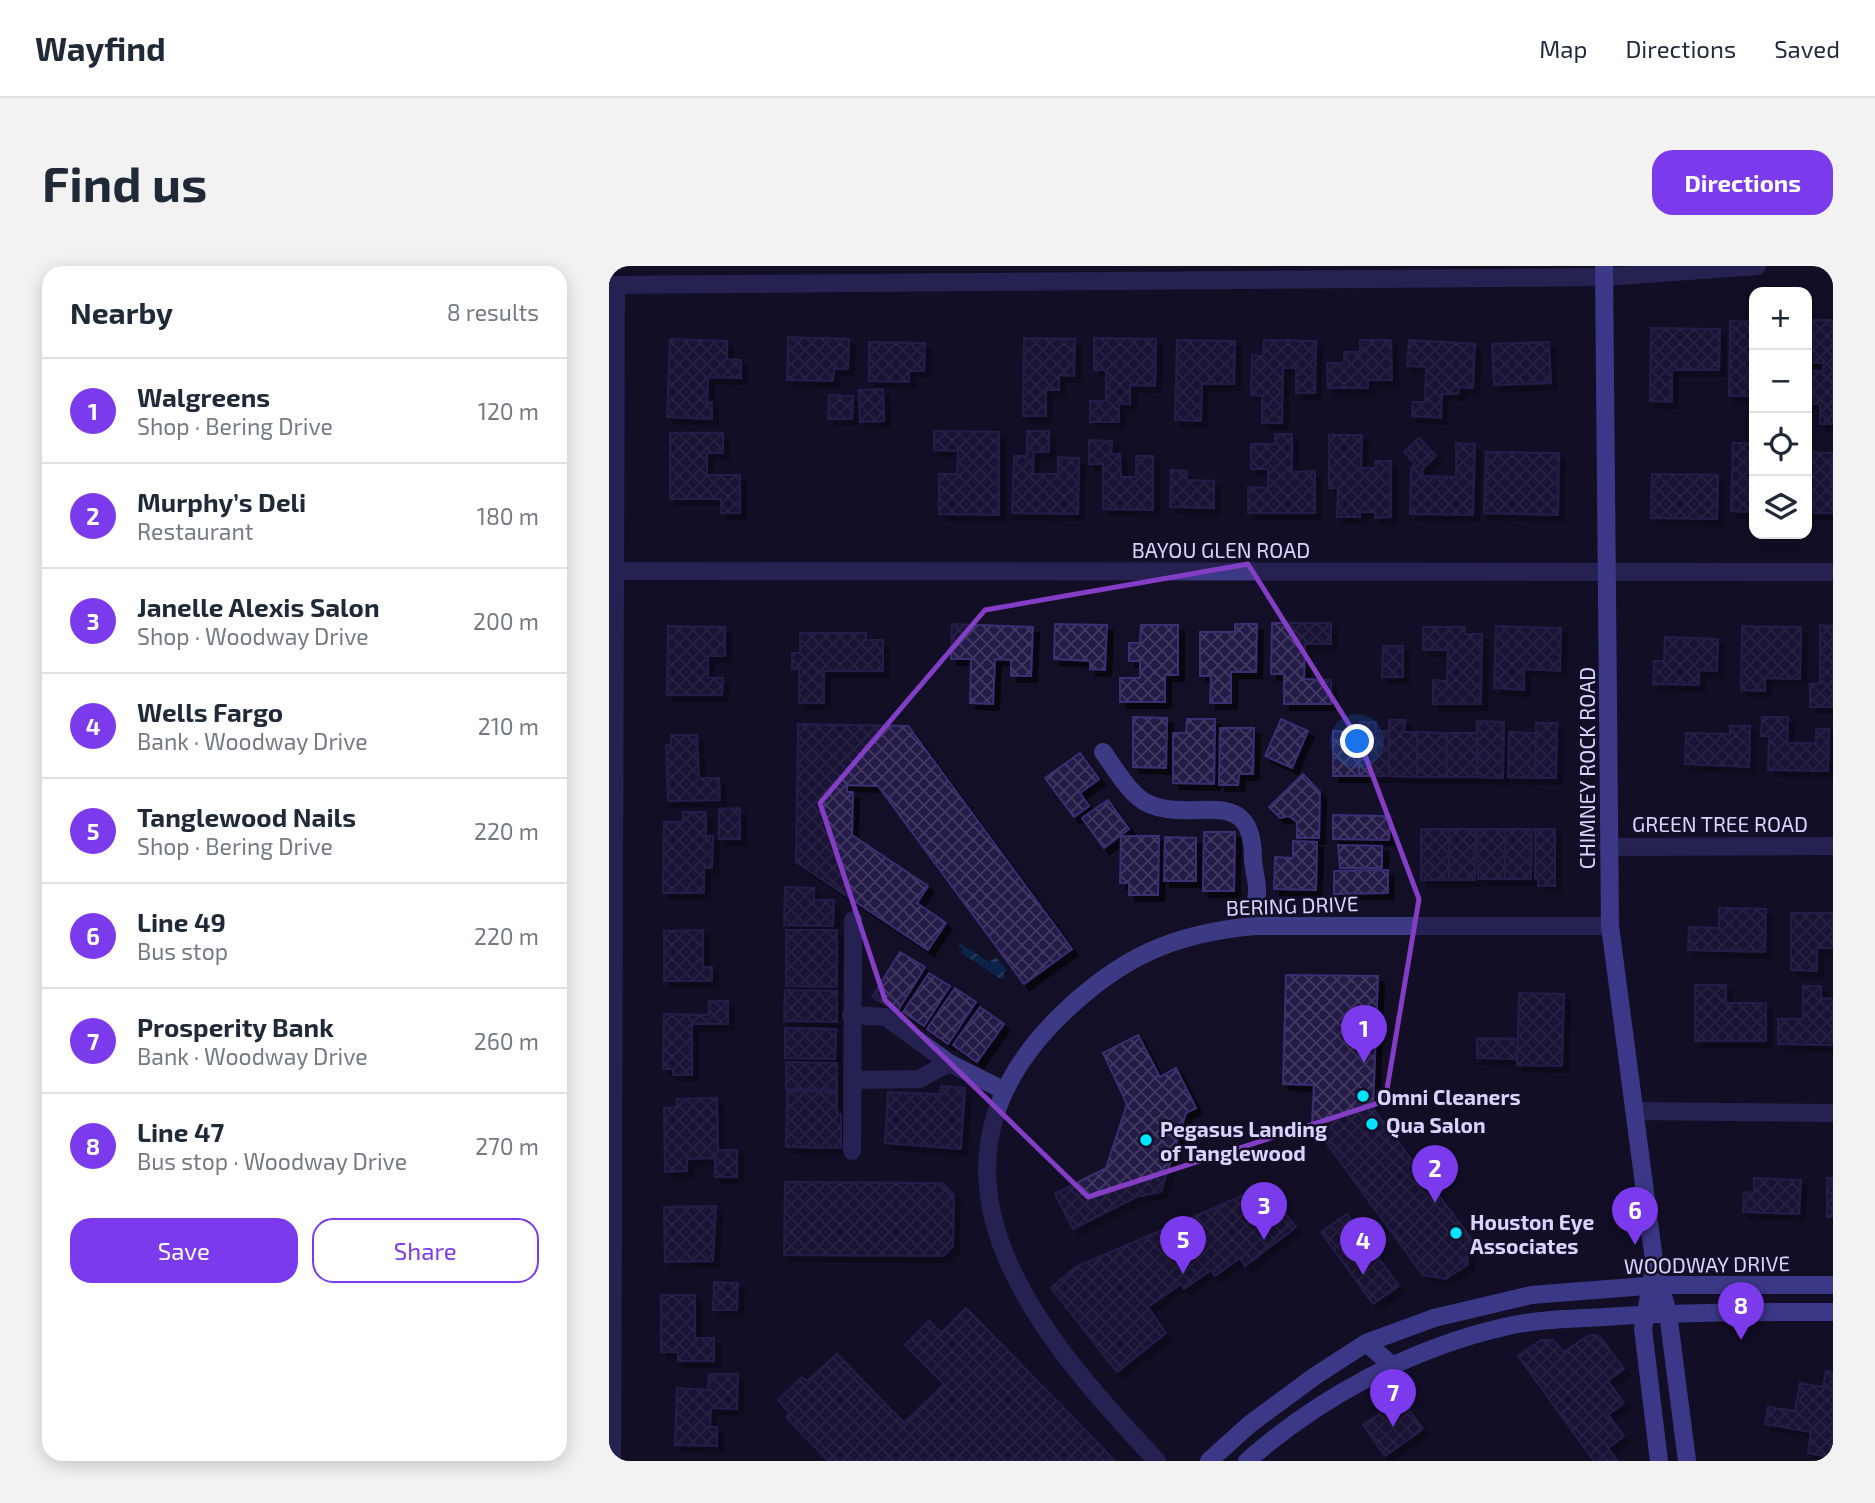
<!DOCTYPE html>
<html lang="en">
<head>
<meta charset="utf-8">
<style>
  body { margin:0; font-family:"Exo 2",sans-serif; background:#f2f2f3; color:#1f2937 }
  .controls { position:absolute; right:21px; top:21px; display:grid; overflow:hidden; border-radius:14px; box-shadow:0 4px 18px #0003 }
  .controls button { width:63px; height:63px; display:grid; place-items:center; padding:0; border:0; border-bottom:2px solid #e0e1e3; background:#fff; color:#1f2937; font:35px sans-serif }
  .you { position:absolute; left:749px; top:476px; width:24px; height:24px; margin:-18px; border:5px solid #fff; border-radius:50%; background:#1a73e8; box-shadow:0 0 0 10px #1a73e833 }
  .badge { display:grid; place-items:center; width:46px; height:46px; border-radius:50%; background:#7c3aed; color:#fff; font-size:23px; font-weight:700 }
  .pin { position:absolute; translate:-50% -58px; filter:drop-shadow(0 2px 4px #0008) }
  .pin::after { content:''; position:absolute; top:37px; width:24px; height:21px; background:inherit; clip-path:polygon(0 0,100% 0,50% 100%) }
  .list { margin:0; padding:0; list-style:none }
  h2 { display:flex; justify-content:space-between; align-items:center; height:91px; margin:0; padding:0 28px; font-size:30px }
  h2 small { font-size:23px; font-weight:400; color:#747a83 }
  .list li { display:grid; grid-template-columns:46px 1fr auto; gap:21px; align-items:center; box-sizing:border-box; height:105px; padding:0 28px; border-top:2px solid #e0e1e3 }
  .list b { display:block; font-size:26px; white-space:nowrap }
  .list p { margin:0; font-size:23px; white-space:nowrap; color:#747a83 }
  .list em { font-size:23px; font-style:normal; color:#747a83 }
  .actions { display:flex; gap:14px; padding:21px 28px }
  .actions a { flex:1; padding:16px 0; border:2px solid #7c3aed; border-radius:21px; text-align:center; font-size:24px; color:#7c3aed }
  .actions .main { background:#7c3aed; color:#fff }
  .icon { flex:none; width:38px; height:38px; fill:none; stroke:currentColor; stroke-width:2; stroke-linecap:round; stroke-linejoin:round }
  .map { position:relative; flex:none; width:1224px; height:1195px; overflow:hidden; border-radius:21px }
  header { display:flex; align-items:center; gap:42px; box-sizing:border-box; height:98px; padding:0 35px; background:#fff; border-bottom:2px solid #e0e1e3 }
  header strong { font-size:33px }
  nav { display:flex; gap:38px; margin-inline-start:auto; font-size:24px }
  .intro { display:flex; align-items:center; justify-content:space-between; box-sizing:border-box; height:168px; padding:0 42px }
  h1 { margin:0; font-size:49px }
  .button { padding:18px 32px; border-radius:21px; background:#7c3aed; color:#fff; font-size:24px; font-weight:700 }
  main { display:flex; gap:42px; padding:0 42px }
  aside { flex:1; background:#fff; border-radius:21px; box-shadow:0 4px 18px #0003 }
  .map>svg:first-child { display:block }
</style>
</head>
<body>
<header>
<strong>Wayfind</strong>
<nav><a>Map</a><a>Directions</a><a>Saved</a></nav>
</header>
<div class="intro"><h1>Find us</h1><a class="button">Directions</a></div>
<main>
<aside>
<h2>Nearby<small>8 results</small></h2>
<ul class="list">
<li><span class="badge">1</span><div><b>Walgreens</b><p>Shop · Bering Drive</p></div><em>120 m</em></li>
<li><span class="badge">2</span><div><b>Murphy’s Deli</b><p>Restaurant</p></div><em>180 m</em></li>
<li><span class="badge">3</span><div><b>Janelle Alexis Salon</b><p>Shop · Woodway Drive</p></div><em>200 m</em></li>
<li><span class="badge">4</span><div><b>Wells Fargo</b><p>Bank · Woodway Drive</p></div><em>210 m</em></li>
<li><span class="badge">5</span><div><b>Tanglewood Nails</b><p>Shop · Bering Drive</p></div><em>220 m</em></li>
<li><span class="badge">6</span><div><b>Line 49</b><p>Bus stop</p></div><em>220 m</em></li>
<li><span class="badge">7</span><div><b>Prosperity Bank</b><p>Bank · Woodway Drive</p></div><em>260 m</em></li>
<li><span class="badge">8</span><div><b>Line 47</b><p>Bus stop · Woodway Drive</p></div><em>270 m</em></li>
</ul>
<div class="actions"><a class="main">Save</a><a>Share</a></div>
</aside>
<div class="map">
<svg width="1224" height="1195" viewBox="0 0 1224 1195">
  <defs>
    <pattern id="water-waves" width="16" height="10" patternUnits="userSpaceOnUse" patternTransform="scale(1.75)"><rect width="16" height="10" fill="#0c2248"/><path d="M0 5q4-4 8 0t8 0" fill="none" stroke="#2f4163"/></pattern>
    <pattern id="building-cross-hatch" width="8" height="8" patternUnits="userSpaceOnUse" patternTransform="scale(1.75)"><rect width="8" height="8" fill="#241b47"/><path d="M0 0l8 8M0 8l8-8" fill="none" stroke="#433b63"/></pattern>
    <filter id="shadow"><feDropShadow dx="6" dy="6" stdDeviation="0" flood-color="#0009"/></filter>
  </defs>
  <rect width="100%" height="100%" fill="#130f26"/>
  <path fill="url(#water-waves)" d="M351,677L380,696L387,691L398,704L394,707L396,710L392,713L352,687L354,683L349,680Z"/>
  <g fill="url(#building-cross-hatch)" stroke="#3b2d73" stroke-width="2" filter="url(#shadow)">
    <path d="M1198,54H1224V158H1211V138H1198V105H1214V97H1198Z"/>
    <path d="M1121,55L1145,56V130H1120Z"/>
    <path d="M1042,62L1111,63L1110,104H1063V136L1041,135Z"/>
    <path d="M179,71L240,73L239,103H225L224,115L178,114Z"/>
    <path d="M415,72L466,73L465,110L450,109V124H437V150H414Z"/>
    <path d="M485,72L547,73L546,120L521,119V138H510V156H481V135H497V104H485Z"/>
    <path d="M61,73L118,75V93L132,94V112L99,111L98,136H103V153L58,151Z"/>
    <path d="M568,74L626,75L625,118H593L592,155L566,154Z"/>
    <path d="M655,74L707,75L706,127H687V102H674L673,157H653V130L642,129L643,89L654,90Z"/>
    <path d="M751,74H782L783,114H759V122H719L718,97H735V86H751Z"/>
    <path d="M800,74L866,78L864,122L850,121L849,128H833L832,152L803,150L804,136H816L817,101L798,100Z"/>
    <path d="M260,76L316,77L315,105H300V116L260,115Z"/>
    <path d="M940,76L942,117L885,119L883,78Z"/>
    <path d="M274,123L275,155L251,156L250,124Z"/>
    <path d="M220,129L244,130L243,153H219Z"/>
    <path d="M325,165L390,166V249L330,248V208H348L349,185L325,184Z"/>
    <path d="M418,165H440V186H425L424,208H449V191L470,192L469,248L403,247L405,190H418Z"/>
    <path d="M61,167H114V187H98V209H131V247H112V233H61Z"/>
    <path d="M666,168H683V206L706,205V247H639V221L659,222V203H642V178H666Z"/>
    <path d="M720,169H753L752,202H767L766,195H782V251L766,252V246H751V251H728L729,222H720Z"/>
    <path d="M810,172L827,190L814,202L813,210L847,211V177L866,178L864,249L801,248L802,202L806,198L795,186Z"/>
    <path d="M480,174L503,175L502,188H511L512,211H527V190H544V244L494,243V198H480Z"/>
    <path d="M1124,177H1145V246L1122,245Z"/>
    <path d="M877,186L950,187L949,249L875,247Z"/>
    <path d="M1198,186L1223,187L1224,247H1198Z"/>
    <path d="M562,204L578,205V214L605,215V242L561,241Z"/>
    <path d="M1043,208L1109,209L1108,253L1042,252Z"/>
    <path d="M663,357H722V378H696L695,413L722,414V438H675V408H662Z"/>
    <path d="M343,358L424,361L422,410H402V394L386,393L384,438L361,437L362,393H342Z"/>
    <path d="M446,358L498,359L496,404L481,403V395L445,393Z"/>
    <path d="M626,358H648L647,406H622V437H601L602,410H591V366H626Z"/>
    <path d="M532,359H569V409H556V436H511V412H531V395H520V377H531Z"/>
    <path d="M1211,359L1224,360V441H1201V418L1211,417Z"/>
    <path d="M59,360L116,361V390H99V412H114L113,429H58Z"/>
    <path d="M887,360L952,362L951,405L915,403V424L885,422Z"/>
    <path d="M1133,360L1192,361L1191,413L1156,412V425L1132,424Z"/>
    <path d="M814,361H856V368H873L872,438H824V414L838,415L839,384H814Z"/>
    <path d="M191,367H257V374H274V405H215V437H190V403H183V387H191Z"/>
    <path d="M1056,371L1109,373L1108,405L1090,404V419L1044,418L1045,395H1055Z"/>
    <path d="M774,380H794V411H773Z"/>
    <path d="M524,451L558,452L557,502L524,501Z"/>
    <path d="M1153,451H1179L1178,477H1207V463H1220L1219,505L1159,504L1160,470H1152Z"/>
    <path d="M578,453H606L605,518L564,517V467H577Z"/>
    <path d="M672,453L699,465L683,502L656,490Z"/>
    <path d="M780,454H796L795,466H808V511L780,510Z"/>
    <path d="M868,455L895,456L894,512L868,511Z"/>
    <path d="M751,456H767V465H780V510H750Z"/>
    <path d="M927,457H948L947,512H926Z"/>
    <path d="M189,458L299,460L463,683L415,718L269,520L238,519V526H244L243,569L319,620L308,637L337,657L319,684L187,596Z"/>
    <path d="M1121,460H1141L1140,501L1076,498L1077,467L1121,468Z"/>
    <path d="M611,462H645L644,508H630L629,519H610Z"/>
    <path d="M724,465L750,466V510H724Z"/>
    <path d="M808,466L838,467V511H808Z"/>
    <path d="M900,466L927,467L926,512L899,511Z"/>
    <rect x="838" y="467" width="30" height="44"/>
    <path d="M62,469H88L90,512H110L111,534L59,535L57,479H62Z"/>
    <path d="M471,487L490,513L471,527L480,540L465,551L436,512Z"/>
    <path d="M694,508L711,526L710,572H688V556L680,550L671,552L660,541Z"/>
    <path d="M499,534L520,563L495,582L473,552Z"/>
    <path d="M131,542V573H110V543Z"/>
    <path d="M74,546H97V570H104L103,602H95V627H54L55,556H74Z"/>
    <path d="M724,549L781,550L780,574L724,573Z"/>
    <rect x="812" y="563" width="28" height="51"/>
    <rect x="840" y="563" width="26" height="51"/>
    <path d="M868,563H896V613H869Z"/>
    <path d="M896,563H923L922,613H896Z"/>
    <path d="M926,563H946V620H929V613H926Z"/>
    <path d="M595,566H626L625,625H594Z"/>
    <path d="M512,570H550L549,629H520V617H511Z"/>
    <path d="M556,571L587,572V615H555Z"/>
    <path d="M684,575L708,576L707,624L665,623L666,591L684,592Z"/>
    <path d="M729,579L773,580V602H731Z"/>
    <path d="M779,604V627L725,628V605Z"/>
    <path d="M176,621L205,622V634H225L224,660L175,659Z"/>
    <path d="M1110,642L1157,643L1156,686L1079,684L1080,661L1110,662Z"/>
    <path d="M1182,647H1224V682H1208V705L1182,704Z"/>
    <path d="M94,664V701H103V715H55V665Z"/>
    <path d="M177,664H228V721L177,720Z"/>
    <path d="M291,686L316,701L288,746L263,731Z"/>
    <path d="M320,707L341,720L315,760L294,746Z"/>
    <path d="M677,709L769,710L764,842L862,972L858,999L837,1013L814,1009L703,857L705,819L674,818Z"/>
    <path d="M1086,719H1117V737H1157V775H1086Z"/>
    <path d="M1194,720H1212V732L1224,733V779L1169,778V753H1194Z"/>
    <path d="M346,722L367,736L339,778L318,763Z"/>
    <path d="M176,724L228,725V756L175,755Z"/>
    <path d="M910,727L955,728L953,800L908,799Z"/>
    <path d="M100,735H119V758H83V809H64V803H54L55,748L100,749Z"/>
    <path d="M371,741L395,758L368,796L344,779Z"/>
    <path d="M176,762L227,763L226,793L176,792Z"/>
    <path d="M529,769L551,811L567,802L587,842L577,847L552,926L527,931L464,963L446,928L497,902L518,838L494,787Z"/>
    <path d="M868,772L909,773L908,793L868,792Z"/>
    <path d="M177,796L228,797V824L177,823Z"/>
    <path d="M332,820L356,822L352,883L276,877L279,826L331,828Z"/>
    <path d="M178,825L228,826V848H232V882L177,881Z"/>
    <path d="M108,832L109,884H128V911H106V892L78,893V905L56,906L55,842L68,841V833Z"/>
    <path d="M1145,912L1192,914L1190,948L1134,946L1135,926L1145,927Z"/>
    <rect x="1218" y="912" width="6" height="39"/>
    <path d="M176,916L333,917L345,929L344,980L334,990L175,989Z"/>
    <path d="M654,921L687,961L636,1000L631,992L606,1010L602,1004L575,1023L572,1018L539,1041L557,1067L508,1106L442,1022L466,1001Z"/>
    <path d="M107,940L104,995L56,996L55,941Z"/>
    <path d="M738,948L790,1020L764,1038L712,966Z"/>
    <path d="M105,1016L129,1017L128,1044H104Z"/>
    <path d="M52,1029H86V1072H105V1095H69V1086H52Z"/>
    <path d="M357,1042L481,1169L506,1195H219L177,1151L181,1147L169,1134L193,1111L198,1115L228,1088L295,1157L335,1118L296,1079L320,1055L332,1067Z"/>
    <path d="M986,1069L992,1072L1015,1103L999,1115L1015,1137L999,1149L1015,1170L999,1182L1009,1195H985L909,1090L932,1074H944L955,1086L978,1070Z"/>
    <path d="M1217,1105L1224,1106V1171L1219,1191L1199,1187L1202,1166L1156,1158L1159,1141L1186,1145L1191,1117L1214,1121Z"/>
    <path d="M100,1108H129L128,1143L102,1142L101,1161H108V1180L66,1179L68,1122L99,1124Z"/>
    <path d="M792,1132L814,1163L776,1190L754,1159Z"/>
  </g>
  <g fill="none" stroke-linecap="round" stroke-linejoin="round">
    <g stroke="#3d3a85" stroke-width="18">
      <path d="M0,19L995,11"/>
      <path d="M0,305L1224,306"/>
      <path d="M494,486C506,502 522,531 540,538C586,558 644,516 644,593C645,610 652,623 645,640"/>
      <path d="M999,581L1224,580"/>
      <path d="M242,749L277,751L340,797L394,824"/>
      <path d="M243,814L310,813L340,797"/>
      <path d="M1025,845L1224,847"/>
      <path d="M243,885L244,654"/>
      <path d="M3,1195L7,19"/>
    </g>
    <g stroke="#3d3a85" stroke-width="18">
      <path d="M995,11L1148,0"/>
      <path d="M548,1195C428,1068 289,906 453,748C512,691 565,667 646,660H1001"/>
    </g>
    <g stroke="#6f6bff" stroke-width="18">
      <path d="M995,0L1001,660L1046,1002L1059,1047L1078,1195"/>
      <path d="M1044,1009L1034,1063L1050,1195"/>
      <path d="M757,1077L784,1100"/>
      <path d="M600,1195L641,1158L706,1110L757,1077L825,1052L922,1029L1050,1019H1224"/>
      <path d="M638,1195C711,1131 800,1083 895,1061C928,1053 962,1053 995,1051C1072,1046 1148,1046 1224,1046"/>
    </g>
  </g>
  <path d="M0 0H1224V1195H0ZM639,298L751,476L810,633L776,835L479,931L276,734L211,537L376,344Z" fill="#130f26" fill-opacity=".55" fill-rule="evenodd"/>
  <path fill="none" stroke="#843dc5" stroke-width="5" stroke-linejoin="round" d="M639,298L751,476L810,633L776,835L479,931L276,734L211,537L376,344Z"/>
  <g fill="#00e5ff" stroke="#130f26" stroke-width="2.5">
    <circle cx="754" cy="830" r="7"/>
    <circle cx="763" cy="858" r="7"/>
    <circle cx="537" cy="874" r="7"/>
    <circle cx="847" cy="967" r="7"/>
  </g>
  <g text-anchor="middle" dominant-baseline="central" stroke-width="5" stroke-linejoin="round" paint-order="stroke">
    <g font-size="21" fill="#d9d4ff" stroke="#130f26">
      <text x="612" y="283">BAYOU GLEN ROAD</text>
      <text transform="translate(977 502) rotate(-90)">CHIMNEY ROCK ROAD</text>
      <text x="1111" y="557">GREEN TREE ROAD</text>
      <text transform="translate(683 639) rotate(-2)">BERING DRIVE</text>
      <text transform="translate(1098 998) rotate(-1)">WOODWAY DRIVE</text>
    </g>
    <g font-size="21" font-weight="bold" fill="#d9d4ff" stroke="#130f26" text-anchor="start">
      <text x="768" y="830">Omni Cleaners</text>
      <text x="777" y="858">Qua Salon</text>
      <text x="551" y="862">Pegasus Landing<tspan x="551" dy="24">of Tanglewood</tspan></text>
      <text x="861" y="955">Houston Eye<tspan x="861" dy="24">Associates</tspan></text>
    </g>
  </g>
</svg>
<div class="controls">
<button>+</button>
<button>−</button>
<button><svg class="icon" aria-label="locate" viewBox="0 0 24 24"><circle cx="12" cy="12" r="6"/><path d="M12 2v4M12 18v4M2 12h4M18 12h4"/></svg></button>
<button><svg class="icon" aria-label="layers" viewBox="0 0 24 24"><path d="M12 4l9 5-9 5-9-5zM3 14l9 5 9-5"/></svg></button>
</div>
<div class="you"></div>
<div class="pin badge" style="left:755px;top:797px">1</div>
<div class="pin badge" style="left:826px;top:937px">2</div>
<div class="pin badge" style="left:655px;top:974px">3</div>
<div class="pin badge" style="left:754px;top:1009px">4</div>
<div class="pin badge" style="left:574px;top:1008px">5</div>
<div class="pin badge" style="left:1026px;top:979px">6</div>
<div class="pin badge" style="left:784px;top:1161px">7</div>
<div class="pin badge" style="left:1132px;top:1074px">8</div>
</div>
</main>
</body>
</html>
